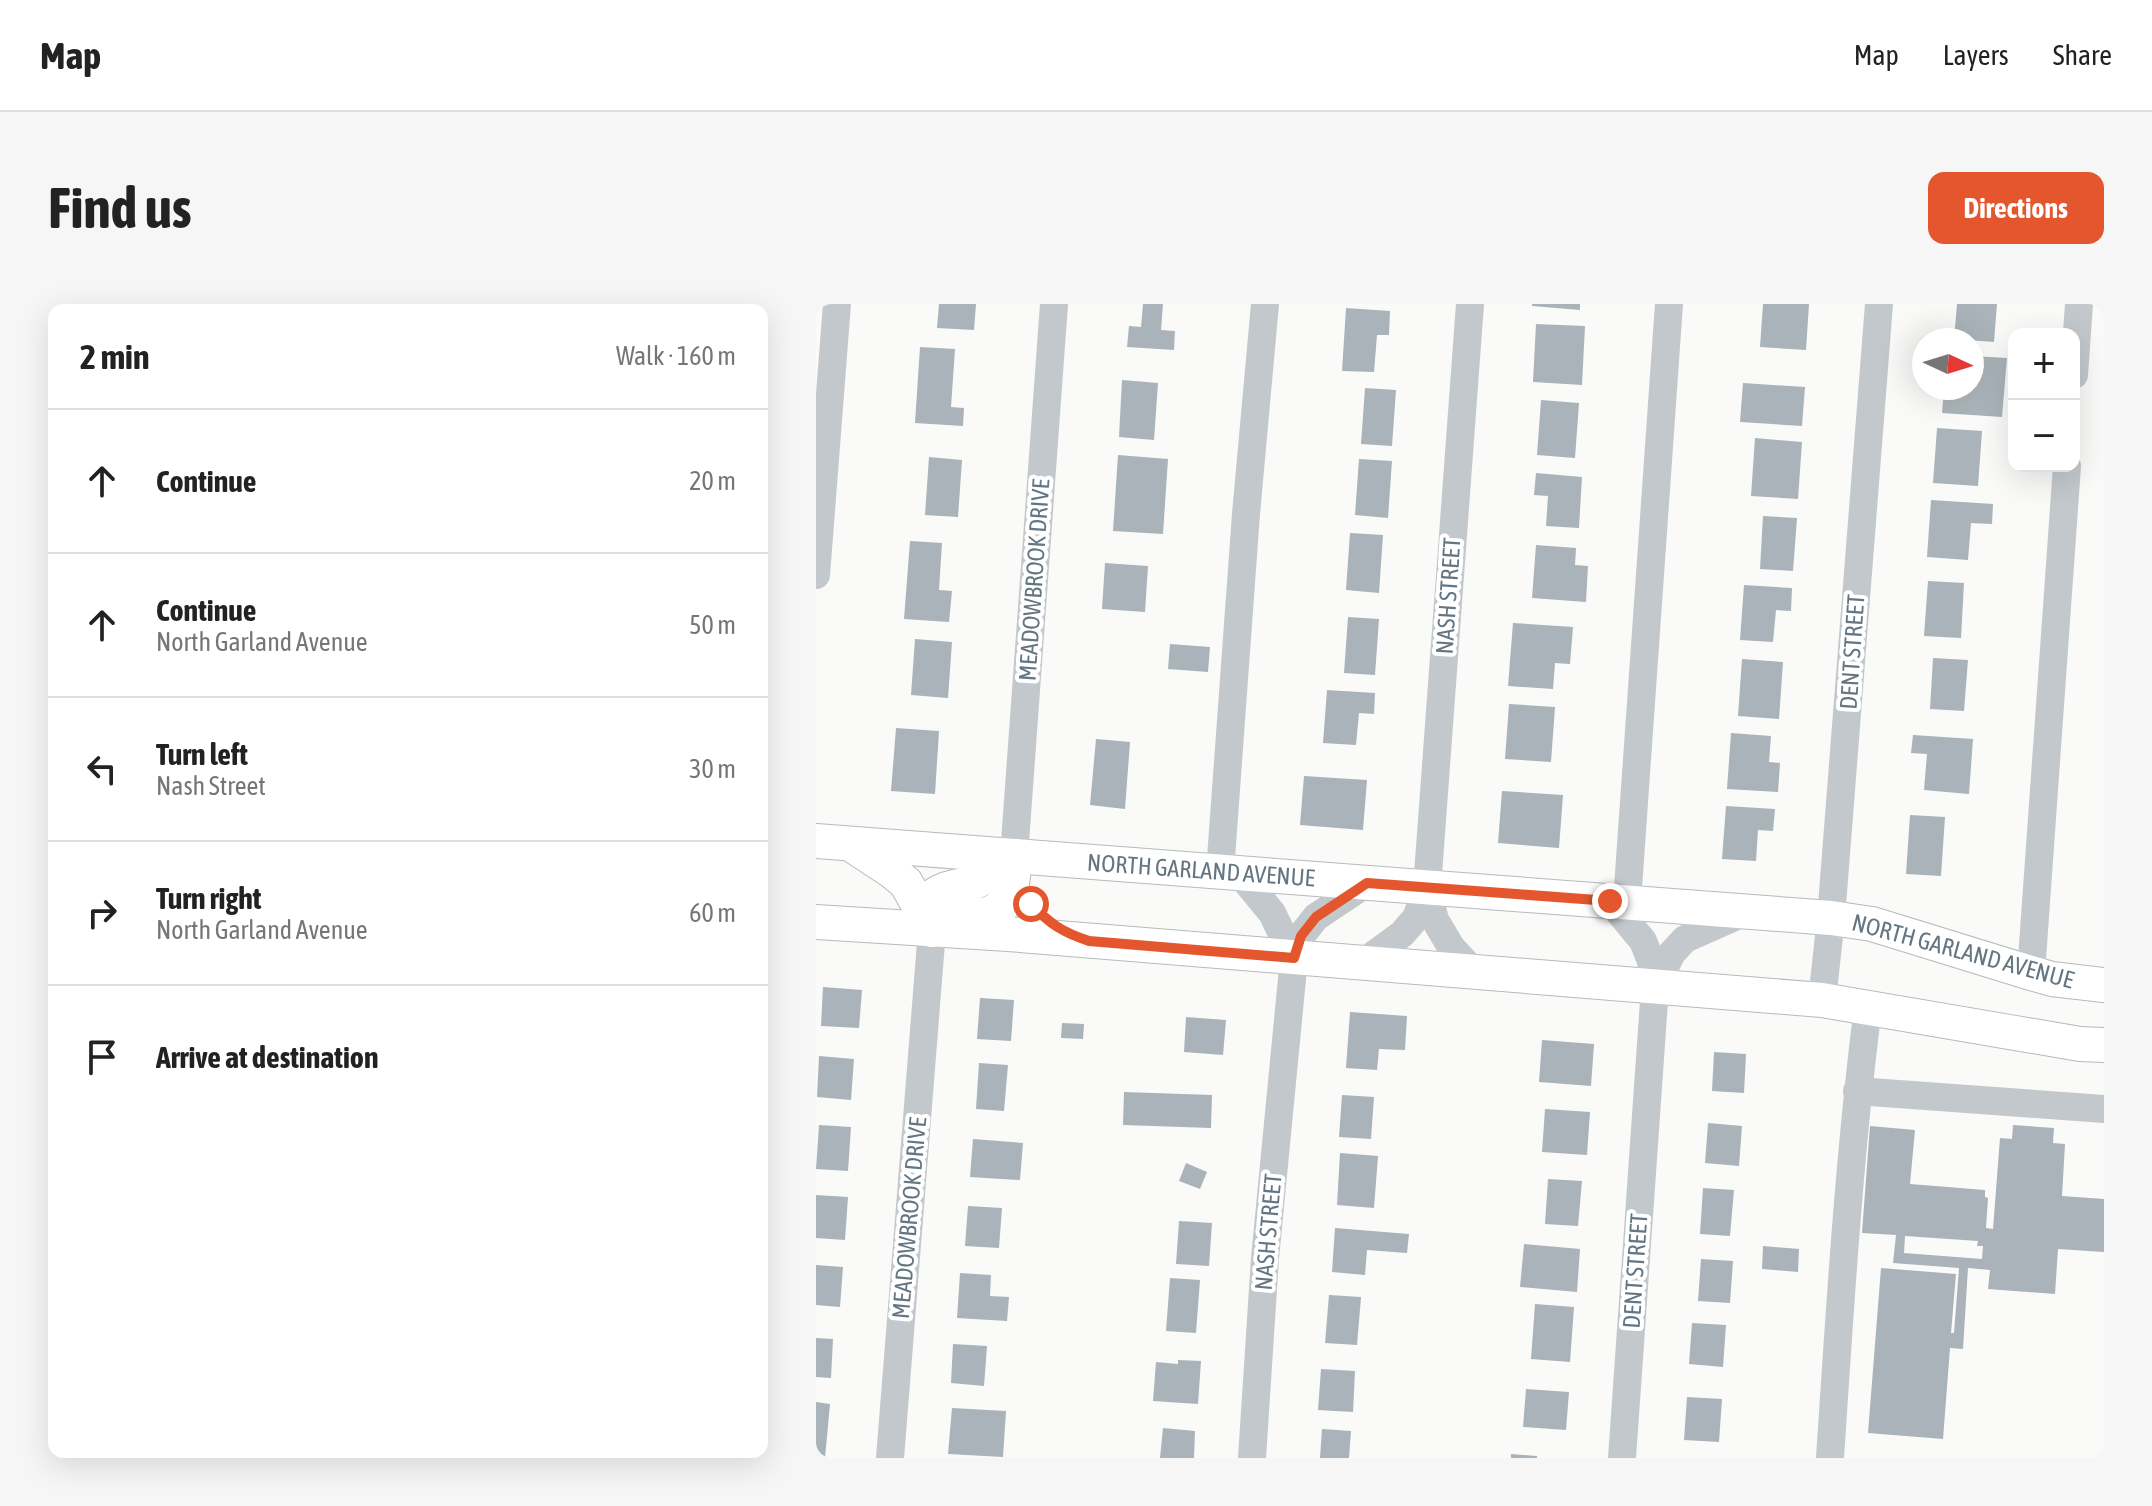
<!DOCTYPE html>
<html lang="en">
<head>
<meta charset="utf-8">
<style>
  body { margin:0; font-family:"Asap Condensed",sans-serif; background:#f6f6f6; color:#222 }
  .controls { position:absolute; right:24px; top:24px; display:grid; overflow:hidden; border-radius:16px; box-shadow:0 8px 32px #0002 }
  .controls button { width:72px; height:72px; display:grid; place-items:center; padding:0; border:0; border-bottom:2px solid #e0e0e0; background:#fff; color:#222; font:40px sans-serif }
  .compass { position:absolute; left:1096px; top:24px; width:72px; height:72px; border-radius:50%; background:#fff; box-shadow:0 8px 32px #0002; rotate:94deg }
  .stop { position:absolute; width:24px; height:24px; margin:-18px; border:6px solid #e4572e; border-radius:50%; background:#fff }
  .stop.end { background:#e4572e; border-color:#fff; box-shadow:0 2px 8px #0008 }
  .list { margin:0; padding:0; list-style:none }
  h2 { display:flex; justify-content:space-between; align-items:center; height:104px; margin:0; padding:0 32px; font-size:34px }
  h2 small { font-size:26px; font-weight:400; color:#767676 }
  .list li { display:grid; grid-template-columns:52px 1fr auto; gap:24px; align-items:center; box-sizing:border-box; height:144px; padding:0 32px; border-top:2px solid #e0e0e0 }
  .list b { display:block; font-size:30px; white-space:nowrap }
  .list p { margin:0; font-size:26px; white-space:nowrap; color:#767676 }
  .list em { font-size:26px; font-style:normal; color:#767676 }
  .icon { flex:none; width:44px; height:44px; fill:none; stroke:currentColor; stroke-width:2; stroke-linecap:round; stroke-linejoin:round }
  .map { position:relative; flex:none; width:1288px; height:1154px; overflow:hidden; border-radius:16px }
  header { display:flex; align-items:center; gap:48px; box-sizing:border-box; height:112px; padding:0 40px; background:#fff; border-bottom:2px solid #e0e0e0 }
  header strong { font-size:38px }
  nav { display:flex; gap:44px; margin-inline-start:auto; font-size:28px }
  .intro { display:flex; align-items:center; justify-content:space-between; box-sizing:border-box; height:192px; padding:0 48px }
  h1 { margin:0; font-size:56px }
  .button { padding:20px 36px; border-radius:16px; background:#e4572e; color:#fff; font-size:28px; font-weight:700 }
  main { display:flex; gap:48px; padding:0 48px }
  aside { flex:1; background:#fff; border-radius:16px; box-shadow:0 8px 32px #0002 }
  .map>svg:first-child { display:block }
</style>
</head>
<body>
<header>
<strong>Map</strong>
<nav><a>Map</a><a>Layers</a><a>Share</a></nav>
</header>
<div class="intro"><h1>Find us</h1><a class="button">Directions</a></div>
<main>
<aside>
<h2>2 min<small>Walk · 160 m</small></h2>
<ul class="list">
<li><svg class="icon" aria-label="ahead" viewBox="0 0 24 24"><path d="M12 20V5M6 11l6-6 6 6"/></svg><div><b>Continue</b></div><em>20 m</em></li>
<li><svg class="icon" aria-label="ahead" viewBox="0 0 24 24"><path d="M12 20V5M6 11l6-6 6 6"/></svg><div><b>Continue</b><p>North Garland Avenue</p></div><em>50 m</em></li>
<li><svg class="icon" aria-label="left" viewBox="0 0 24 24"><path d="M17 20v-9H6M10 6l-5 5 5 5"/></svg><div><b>Turn left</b><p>Nash Street</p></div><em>30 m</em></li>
<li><svg class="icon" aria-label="right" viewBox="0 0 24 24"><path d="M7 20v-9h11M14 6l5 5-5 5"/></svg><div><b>Turn right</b><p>North Garland Avenue</p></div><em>60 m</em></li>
<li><svg class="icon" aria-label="arrive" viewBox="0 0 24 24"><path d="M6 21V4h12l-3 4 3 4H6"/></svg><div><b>Arrive at destination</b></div></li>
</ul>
</aside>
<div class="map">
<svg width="1288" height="1154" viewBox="0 0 1288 1154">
  <rect width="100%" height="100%" fill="#fafaf8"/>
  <g fill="#aab3b9" fill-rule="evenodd">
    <path d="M123,0H160L158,26L121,24Z"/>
    <path d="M327,0H347L345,26L359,27L358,46L311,43L313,22L325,23Z"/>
    <path d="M716,0H764V6L716,2Z"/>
    <path d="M947,0H993L990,46L944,43Z"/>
    <path d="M1141,0H1181L1178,38L1138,35Z"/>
    <path d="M530,4L574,7L573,31H561L558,68L526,67Z"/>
    <path d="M720,20L769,22L766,81L717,78Z"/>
    <path d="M104,43L139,45L135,103L148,104L147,122L99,119Z"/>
    <path d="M1156,52L1191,54L1186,113L1126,109L1128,84H1156Z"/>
    <path d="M306,76L342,79L338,136L303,133Z"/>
    <path d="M927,79L989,83L986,122L924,118Z"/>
    <path d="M549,84L580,86L576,142L545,140Z"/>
    <path d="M725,96L763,99L759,154L721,151Z"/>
    <path d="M1121,124L1166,127L1162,182L1117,179Z"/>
    <path d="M939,134L986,138L982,195L935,192Z"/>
    <path d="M302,151L352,155L347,230L297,227Z"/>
    <path d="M113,153L146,156L142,213L109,211Z"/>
    <path d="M543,155L576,157L572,214L539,211Z"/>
    <path d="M720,169L766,173L763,224L730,222L732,192L718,191Z"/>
    <path d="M1115,196L1177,200L1176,220L1155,219L1152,256L1111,253Z"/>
    <path d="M947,212L981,214L977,267L944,265Z"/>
    <path d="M534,229L567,231L563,289L530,286Z"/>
    <path d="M94,237L126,239L123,286L136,287L133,318L88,315Z"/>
    <path d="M720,241L760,244L759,261L772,262L770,298L716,294Z"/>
    <path d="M289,259L332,262L329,308L286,305Z"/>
    <path d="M1112,277L1148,279L1145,334L1108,332Z"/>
    <path d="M928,281L976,284L975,307L960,306L957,338L924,336Z"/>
    <path d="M532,313L563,315L559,371L528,369Z"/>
    <path d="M697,319L757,323L754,360L739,359L737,385L692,382Z"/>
    <path d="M99,335L136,338L132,394L95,391Z"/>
    <path d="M354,340L394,343L392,368L352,365Z"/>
    <path d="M1117,354L1152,356L1148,407L1114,405Z"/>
    <path d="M926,355L967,358L963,415L922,412Z"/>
    <path d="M511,386L559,389L558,410L543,409L540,441L507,439Z"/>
    <path d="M693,400L739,403L735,458L689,455Z"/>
    <path d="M80,424L123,427L119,490L75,487Z"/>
    <path d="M915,429L955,432L953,458L964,459L962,488L911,485Z"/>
    <path d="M1097,431L1157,435L1153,490L1108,486L1111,450L1095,449Z"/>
    <path d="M280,435L314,438L309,505L274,501Z"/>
    <path d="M488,472L551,476L547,526L484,521Z"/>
    <path d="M686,487L747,491L743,544L682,539Z"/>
    <path d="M910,502L959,505L957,527L942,526L940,557L906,555Z"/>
    <path d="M1094,511L1129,513L1125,572L1090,570Z"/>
    <path d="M7,683L46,686L43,724L5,722Z"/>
    <path d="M164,694L198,696L195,737L161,735Z"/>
    <path d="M534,708L591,712L589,746L563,745L561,766L530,764Z"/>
    <path d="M370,713L410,716L407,751L368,748Z"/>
    <path d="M246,719L268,720L267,735L245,734Z"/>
    <path d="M726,736L778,740L775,782L723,778Z"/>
    <path d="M898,748L930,750L928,789L896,787Z"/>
    <path d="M3,752L38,755L35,796L1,793Z"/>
    <path d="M163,759L192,761L188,807L160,805Z"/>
    <path d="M308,788L396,791L395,824L307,821Z"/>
    <path d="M526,791L558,793L555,835L523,833Z"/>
    <path d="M729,805L774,808L771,851L726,848Z"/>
    <path d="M892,819L926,822L923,862L889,859Z"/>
    <path d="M3,821L35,823L32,867L0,865Z"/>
    <path d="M1197,821L1238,824L1237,839L1249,840L1246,892L1288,895V948L1242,945L1239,990L1172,985L1174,966L1152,964L1147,1045L1134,1044L1127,1135L1052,1129L1065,964L1140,970L1135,1029H1138L1143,964L1077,959L1080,931L1046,929L1054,822L1099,826L1094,880L1169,886V893L1172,894L1170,924L1177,925L1184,834L1196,835ZM1089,932L1162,937L1161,942H1167L1166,955L1088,949Z"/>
    <path d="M157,835L207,839L204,876L154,873Z"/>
    <path d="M524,849L562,852L558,904L521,901Z"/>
    <path d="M370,859L391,868L384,885L363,877Z"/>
    <path d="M732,875L766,877L762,922L729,920Z"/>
    <path d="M887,884L918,886L914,932L884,930Z"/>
    <path d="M0,891L32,893L29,936L0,934Z"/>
    <path d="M152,902L186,904L183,944L149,942Z"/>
    <path d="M363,917L396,919L393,962L360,960Z"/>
    <path d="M519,924L593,930L591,949L551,946L549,971L516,968Z"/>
    <path d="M708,940L764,945L761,988L704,983Z"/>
    <path d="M947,942L983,945L982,968L946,965Z"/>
    <path d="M885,955L917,957L914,999L882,997Z"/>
    <path d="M0,961L27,963L24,1003L0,1001Z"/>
    <path d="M144,969L175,971L174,992L193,993L191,1017L141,1014Z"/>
    <path d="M354,974L384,976L380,1029L350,1027Z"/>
    <path d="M513,991L545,993L541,1041L509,1039Z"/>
    <path d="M719,1000L758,1003L754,1058L715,1055Z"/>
    <path d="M876,1019L910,1021L907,1063L873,1060Z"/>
    <path d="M0,1034L17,1035L15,1074L0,1073Z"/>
    <path d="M137,1040L171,1042L168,1082L135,1079Z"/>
    <path d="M362,1056L385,1057L382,1100L337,1097L340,1058L362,1060Z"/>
    <path d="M505,1065L539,1067L537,1108L502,1106Z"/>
    <path d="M710,1085L753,1088L750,1126L707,1123Z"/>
    <path d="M871,1093L906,1095L903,1138L868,1136Z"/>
    <path d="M0,1098L14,1100L9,1154H0Z"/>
    <path d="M136,1104L190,1107L187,1153L132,1150Z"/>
    <path d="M347,1124L379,1127L378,1154H344Z"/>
    <path d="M506,1125L535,1127L533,1154H504Z"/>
    <path d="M695,1150L721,1152V1154H695Z"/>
  </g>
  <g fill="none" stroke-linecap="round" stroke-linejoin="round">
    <defs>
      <g id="major">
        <path d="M0,537L1015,614L1056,620L1215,669L1236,675L1288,681"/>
        <path d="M36,541L77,568L90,579L116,625"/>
        <path d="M134,615C145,612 156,613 167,611C198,606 197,576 198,552"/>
        <path d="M0,618L192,630L1006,696L1264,740L1288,741"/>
        <path d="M116,626L115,606L116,593C130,582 144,583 159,578C174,572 186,563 198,552"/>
      </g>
    </defs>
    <use href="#major" stroke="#b5babe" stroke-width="36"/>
    <g stroke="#c3c8cc" stroke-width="28">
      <path d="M1258,71L1263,0"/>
      <path d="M0,271L21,0"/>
      <path d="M198,552L238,0"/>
      <path d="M404,568L430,210L449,0"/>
      <path d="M424,570L456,609L478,654"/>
      <path d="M611,584L619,616L635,643L660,670"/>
      <path d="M794,597L827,637L835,657L839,683L806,1154"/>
      <path d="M811,598L853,0"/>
      <path d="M545,660L586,630L600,614L611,584L654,0"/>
      <path d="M1215,669L1251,162"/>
      <path d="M839,683L856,649L869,635L930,608"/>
      <path d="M1006,696L1015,614L1063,0"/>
      <path d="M1041,787L1288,805"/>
      <path d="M74,1154L116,626"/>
      <path d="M436,1154L449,954L478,654L485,632L500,613L551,579"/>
      <path d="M1014,1154C1024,1003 1033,853 1052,703"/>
    </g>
    <use href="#major" stroke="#fff" stroke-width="34"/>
  </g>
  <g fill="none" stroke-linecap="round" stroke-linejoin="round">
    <path stroke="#e4572e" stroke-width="10" d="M215,600C234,620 246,628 273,637L478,654L485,632L500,613L551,579L794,597"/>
  </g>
  <g text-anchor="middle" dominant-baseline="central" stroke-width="8" stroke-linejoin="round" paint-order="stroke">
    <g font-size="24" fill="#657683" stroke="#fff">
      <text transform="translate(218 276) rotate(-86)">MEADOWBROOK DRIVE</text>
      <text transform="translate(632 292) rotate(-86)">NASH STREET</text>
      <text transform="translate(1036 348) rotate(-86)">DENT STREET</text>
      <text transform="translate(385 566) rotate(4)">NORTH GARLAND AVENUE</text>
      <text transform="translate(1147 647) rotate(15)">NORTH GARLAND AVENUE</text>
      <text transform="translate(93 914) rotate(-85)">MEADOWBROOK DRIVE</text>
      <text transform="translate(452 928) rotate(-85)">NASH STREET</text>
      <text transform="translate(819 967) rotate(-86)">DENT STREET</text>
    </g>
  </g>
</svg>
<div class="controls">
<button>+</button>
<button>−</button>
</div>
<svg class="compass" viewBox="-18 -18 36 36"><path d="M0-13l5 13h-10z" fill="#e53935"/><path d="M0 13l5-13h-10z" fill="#767676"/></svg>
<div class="stop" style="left:215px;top:600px"></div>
<div class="stop end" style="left:794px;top:597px"></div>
</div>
</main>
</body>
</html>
